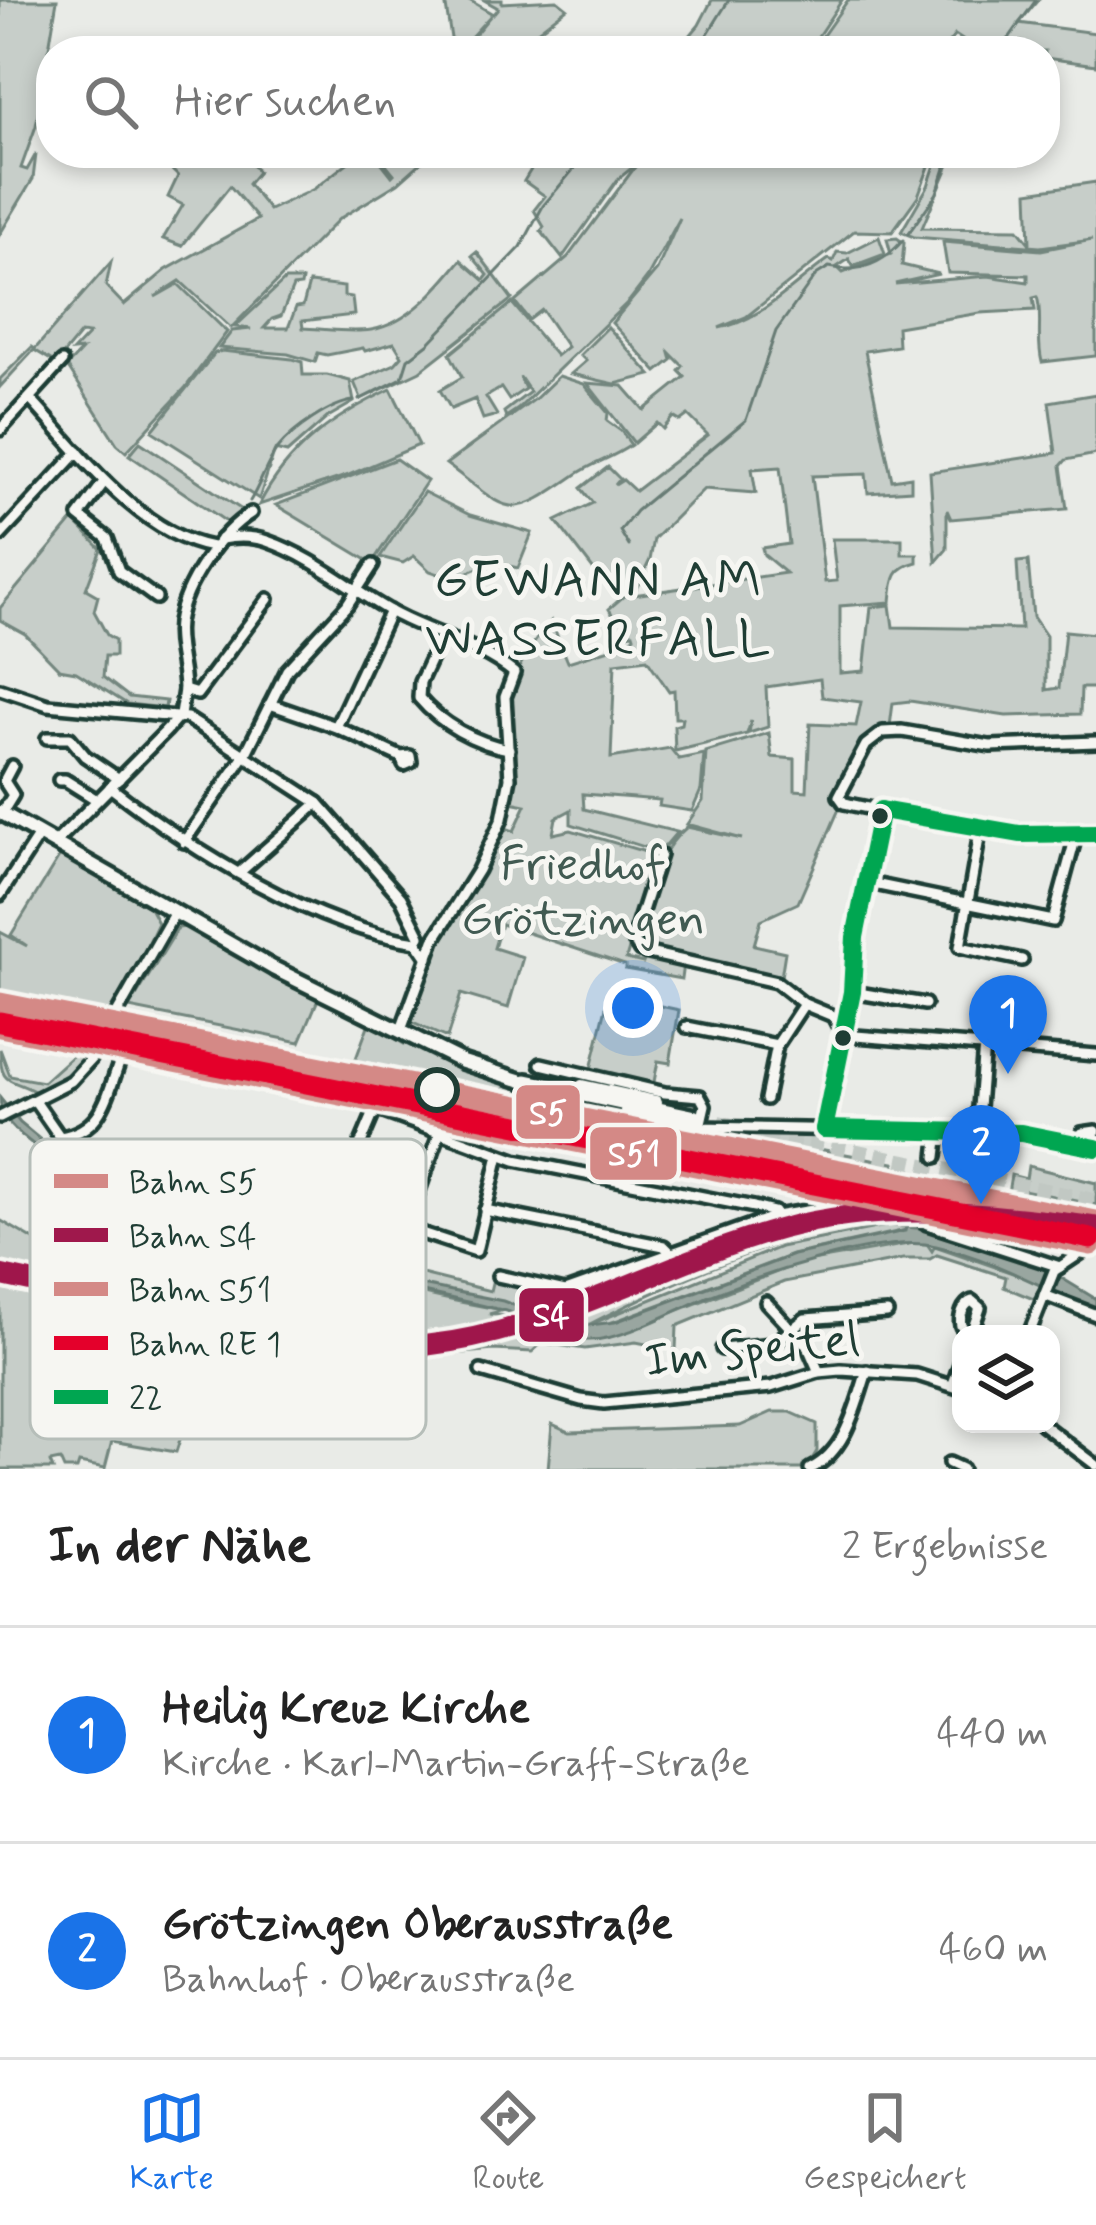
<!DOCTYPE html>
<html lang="de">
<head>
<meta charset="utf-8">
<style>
  body { margin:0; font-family:Mynerve,sans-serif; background:#f2f2f2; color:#222 }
  .controls { position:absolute; right:36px; bottom:36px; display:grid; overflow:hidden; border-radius:24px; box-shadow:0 6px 18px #0003 }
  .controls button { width:108px; height:108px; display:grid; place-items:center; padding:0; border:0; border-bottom:3px solid #e0e0e0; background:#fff; color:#222; font:60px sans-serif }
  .you { position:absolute; left:633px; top:1008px; width:42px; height:42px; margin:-30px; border:9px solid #fff; border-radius:50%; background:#1a73e8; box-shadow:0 0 0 18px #1a73e833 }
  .badge { display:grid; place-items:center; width:78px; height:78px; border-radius:50%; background:#1a73e8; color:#fff; font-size:39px; font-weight:700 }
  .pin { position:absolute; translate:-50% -99px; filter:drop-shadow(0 3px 6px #0008) }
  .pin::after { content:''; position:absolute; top:63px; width:42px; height:36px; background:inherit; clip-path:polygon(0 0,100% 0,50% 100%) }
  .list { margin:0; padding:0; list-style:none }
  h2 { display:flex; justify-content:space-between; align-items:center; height:156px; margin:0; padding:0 48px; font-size:51px }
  h2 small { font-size:39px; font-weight:400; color:#767676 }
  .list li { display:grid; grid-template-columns:78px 1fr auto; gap:36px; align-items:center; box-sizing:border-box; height:216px; padding:0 48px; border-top:3px solid #e0e0e0 }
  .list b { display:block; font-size:45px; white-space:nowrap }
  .list p { margin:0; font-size:39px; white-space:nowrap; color:#767676 }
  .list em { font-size:39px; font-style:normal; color:#767676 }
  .icon { flex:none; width:66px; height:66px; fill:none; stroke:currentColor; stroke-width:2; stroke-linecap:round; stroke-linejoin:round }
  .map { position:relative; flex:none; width:1096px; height:1469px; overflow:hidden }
  .search { position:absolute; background:#fff; box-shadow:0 6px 18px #0003; left:36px; right:36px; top:36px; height:132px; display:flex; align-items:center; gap:30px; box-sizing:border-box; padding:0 42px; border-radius:48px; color:#767676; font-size:45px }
  .sheet { height:588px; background:#fff }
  nav { display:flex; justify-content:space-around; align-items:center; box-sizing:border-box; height:168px; border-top:3px solid #e0e0e0; background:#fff; font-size:33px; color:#767676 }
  nav a { display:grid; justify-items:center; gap:6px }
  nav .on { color:#1a73e8 }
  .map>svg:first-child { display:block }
</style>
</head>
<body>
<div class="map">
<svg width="1096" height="1469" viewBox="0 0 1096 1469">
  <rect width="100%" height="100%" fill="#e9ebe7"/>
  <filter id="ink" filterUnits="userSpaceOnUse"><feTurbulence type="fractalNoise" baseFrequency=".00833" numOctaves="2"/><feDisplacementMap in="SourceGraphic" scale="24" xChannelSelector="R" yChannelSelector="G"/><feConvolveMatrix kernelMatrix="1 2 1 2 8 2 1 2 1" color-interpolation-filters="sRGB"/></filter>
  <g filter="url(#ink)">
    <g fill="#c7cec9" stroke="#73867e" stroke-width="3" fill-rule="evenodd">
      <path d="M0,0H57L36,126L21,168L27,170L36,154L33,179L0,234Z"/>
      <path d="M445,0H469L493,14L498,8L484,0H502V3L557,0L567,8L536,32L553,47L549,51H461L491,15L458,51H453Z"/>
      <path d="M712,0H842L808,51H677L699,25Z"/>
      <path d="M848,0H1038L1019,23L1096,33V65L1045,58V51H979L955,35L942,51H812Z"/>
      <path d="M178,153H256L250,161L258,172L248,184L269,210L314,189L360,153H374L392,176L394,174L377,153H432L398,183L339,219L231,328L180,281L155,297L178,284L227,332L186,387L126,452L117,444L67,366L82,350L73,351L89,334L81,333L56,363L34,350L0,387V379L32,347L35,349L111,262L106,286L124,305L166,270L258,219L230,186L182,246L163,239L183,205L168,197L178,176L172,170Z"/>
      <path d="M541,153H730L725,158L728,161L735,153H934L918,196L892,232L854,231L746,317L719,328C760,322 796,281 829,259L833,261L837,252L847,253L879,237L885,254L853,266L849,259L837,267L843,273L891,254L887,239L897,238L904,243L902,265L939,274L895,284L988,276L1028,282V275L948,273L943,242L1041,250L1092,240L1040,247L914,237L901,232L928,186L939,153H954L922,228L1018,229L1030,244L1028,192L1096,182V356L1042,362C1036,340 1043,313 1037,297L1033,298L1035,310L980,313L897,327L898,346L865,351L892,480L911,477V490L868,493L866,474L812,476L825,582L837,581L832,539H902V554H917V562C893,568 893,579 891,602L840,606V673L864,671L871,607L890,605L893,627L1021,629L1017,562L1028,561L1033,617L1046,636V690L1059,688L1065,631L1096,634V688H1081L1080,714L1006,716L910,701L893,703L889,734L864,752L798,903L761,920L754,945L785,952L781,977L640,947L635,941C647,901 653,854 687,827L742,839L687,824L703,801L706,752L769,733L772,757L795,759V790L807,791L810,724L856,726L861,702L822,697L820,679L766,687L768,727L749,733L751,721L747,734L675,751L674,726L681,724L682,718H675L674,690L669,691L647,659L615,663L611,758L670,748L679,759L704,754L701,790L692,811L659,806L660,800L583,794L584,809L677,832L660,852L571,824V810L556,818L553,834L571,830L656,855L626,959L643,963L646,956L683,964L681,979L625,969V965L501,924L494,948L523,957L508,1008L461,994L447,1038L408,1021L437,942L503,827L514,831L526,805L511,802C514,769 503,724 509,696C514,670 534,641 551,621L568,662L626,644L634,636L633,633L625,634V618L614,617L609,609L626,594L613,577L603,582L556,521L593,503L581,488L608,467L620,479L615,485L623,480L635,491L708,435L688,415L680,421L673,417L663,429L657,423L634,443L587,383L623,386L644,410L685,377L679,371L683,366L670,353L672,360L657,372L612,323L657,270L680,218L647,278L630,300L518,409L506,417L504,412L530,392L520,377L525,389L509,400L501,388L486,397L497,415L483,419L475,399L451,409L440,390L462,377L450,354L512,303L556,356L567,347L542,310L529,320L515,302L568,257L638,163L618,179L562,258L541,231L544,227L534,210L545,196L524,181ZM780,467L789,544L762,548L764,555L786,573L633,595L650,560L654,539L704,489L756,493L752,469Z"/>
      <path d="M477,252L512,299L420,371L361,399L354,382L395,364L402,356L394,343L365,351L363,348L327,355L318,353L315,362L288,354L219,348L232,331L251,329L235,327L285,280H302L301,286L293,287L281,316L272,319L264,328H288L296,307L303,306L309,283L344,287V296L352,297L354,315L302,321L303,328C324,329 350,333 371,330C409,324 441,285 461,260L484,280L488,275L472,256Z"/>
      <path d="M608,327L651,375L615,384L571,374L586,361L580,355Z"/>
      <path d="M222,351L292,359L302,362L303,375H327L350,381L354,402L328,417L287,453L275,450L259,499L152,431L215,353Z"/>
      <path d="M559,376L584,384L608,413L607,421L621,431L631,445C611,459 592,463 574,476C505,524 510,511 446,464L535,399Z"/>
      <path d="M391,389L419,445L349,475L259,505C289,447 333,417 391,389Z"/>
      <path d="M1096,394V454L1066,460L1061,466L1067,509L951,519L947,510V549L936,562L930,472L1056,453L1049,402Z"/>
      <path d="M140,442L245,512L228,523L129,455Z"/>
      <path d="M396,459L427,481L372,563L276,505Z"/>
      <path d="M424,492L470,515L532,533L518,568L491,562L453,579L430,571L414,556L403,563L380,557Z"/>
      <path d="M73,520L101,549L86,589L98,596L94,611L107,635L115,640V656H105L103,677L129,697L166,701L165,708L127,704L76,672L59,669L25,634L0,620V608Z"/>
      <path d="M61,854L150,908L158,923L115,1014L0,992V932L27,946L11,935Z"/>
      <path d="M186,927L319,997L300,1042L129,1008L178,928Z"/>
      <path d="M609,995L679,1010L670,1063L658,1061L653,1087L590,1073Z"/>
      <path d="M0,1006L105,1027L75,1069L38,1093C10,1077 0,1087 0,1049L10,1076L43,1082L73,1055L82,1032L0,1016Z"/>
      <path d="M369,1023L404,1044L407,1039C491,1089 599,1114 698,1128C734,1134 773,1131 810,1132L813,1135L812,1151L822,1153L824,1150L894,1163L895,1167L930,1176L355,1061Z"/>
      <path d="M123,1033L331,1075L328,1082L134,1042L118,1062L101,1056L114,1036Z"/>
      <path d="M81,1162C146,1205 239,1234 314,1251V1247L490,1291L493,1279L558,1292L541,1301L536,1313C504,1299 471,1298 437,1290C316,1262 183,1243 78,1172Z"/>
      <path d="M1028,1166L1096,1183V1205L1009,1187L1011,1175L1026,1179Z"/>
      <path d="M76,1180C150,1229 230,1246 316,1267C378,1283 440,1300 504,1310L489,1314L514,1317L532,1331L537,1325L556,1334L607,1338L800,1263L914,1243L927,1244L932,1251L935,1246L1044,1284L1036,1300L1004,1287L1006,1277L937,1255L930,1259H903L784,1282L677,1326L676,1350L636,1342L585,1349L542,1343L532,1352L493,1350L445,1355L369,1350L370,1372L257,1366L237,1426L232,1431L193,1420L195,1410L190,1408L176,1452L112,1441L105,1468L79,1463L77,1469H64L60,1460L50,1462L53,1469H0V1279L41,1286L40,1282L0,1272V1220L75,1264L105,1267L123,1222L202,1250L380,1292C271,1253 177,1256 73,1188Z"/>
      <path d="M867,1202H893L902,1208L819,1218L781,1227L542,1313L546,1301L769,1221Z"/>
      <path d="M908,1214L920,1225C819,1213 675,1280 586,1326L780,1247L886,1226L906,1227V1230L792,1255L602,1326L572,1327L585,1326L548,1316L806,1226Z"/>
      <path d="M772,1412H790L817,1424V1451L806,1469H548L552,1424L570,1432L740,1426Z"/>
    </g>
    <path fill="#99a6a0" stroke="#687c75" stroke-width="3" d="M0,1098L20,1123L83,1175L172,1222L371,1275L503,1301L572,1327L615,1322L793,1255L905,1231L906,1227L925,1229L1050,1271L1096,1299V1310C1042,1288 993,1259 936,1246C882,1233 759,1276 707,1297C676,1310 620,1342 587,1340C555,1339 533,1317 502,1310C437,1295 372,1281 307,1265C204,1241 126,1222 43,1152C24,1137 0,1123 0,1098Z"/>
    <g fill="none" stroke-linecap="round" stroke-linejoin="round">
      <g stroke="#687c75" stroke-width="3">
        <path d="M697,51L729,0"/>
        <path d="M1000,51L1036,0"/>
        <path d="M908,234L937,193L950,153"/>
        <path d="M359,400L402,378L408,359L429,343L521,247L543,206L587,153"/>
        <path d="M250,501C260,485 267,462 278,448C293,430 331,403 354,401"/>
        <path d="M629,546L620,531L636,511L746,420L776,331L816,275L829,267C860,274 884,263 903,240"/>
      </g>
      <path stroke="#c1c8c3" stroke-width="15" stroke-dasharray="15 8" stroke-linecap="butt" d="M696,1118L1096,1201"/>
      <defs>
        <g id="minor">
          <path d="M30,399C78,451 139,534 212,547"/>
          <path d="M0,430L62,362"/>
          <path d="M104,482L79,516L107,538L119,571L156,598"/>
          <path d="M0,536L78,452"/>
          <path d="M221,539C237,536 252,536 267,541C314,557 354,592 397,615C436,635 479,645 514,673L505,697L510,778L502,819L478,870L434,940L401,1030"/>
          <path d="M441,637L420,682L419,698C441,724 475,743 509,749"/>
          <path d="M0,689L48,705L187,718L318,803L401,898L420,936"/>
          <path d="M184,690C184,667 175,645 178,623C183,586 220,532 251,513"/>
          <path d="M270,704L336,727L401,757L404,765L411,762L410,756L401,757"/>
          <path d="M336,727L390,611"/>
          <path d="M47,738H70L85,756L119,779"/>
          <path d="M1096,742L990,746L902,731L883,732L866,745L839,796L844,803C902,815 1042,847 1096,833"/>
          <path d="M59,780H65L97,800"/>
          <path d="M110,787C191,850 315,928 417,942L428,958"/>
          <path d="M2,813L13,795L4,781L12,766"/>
          <path d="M981,827L960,947L1022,960"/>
          <path d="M184,842L245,755L287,670L347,605L373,565"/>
          <path d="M54,844L166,731L180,715L184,690L197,694L268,599"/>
          <path d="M660,855L633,939L640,951L776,982L804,1004L833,1016L843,1035"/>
          <path d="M240,872L318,803"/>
          <path d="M869,883L1053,921L1076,836"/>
          <path d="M0,895L39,835"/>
          <path d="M852,992L925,1004"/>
          <path d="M687,1027L777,1045"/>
          <path d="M843,1035L1096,1055"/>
          <path d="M541,1064L665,1093L700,1096L705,1105L700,1127L1021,1133L1096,1148"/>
          <path d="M340,1096L515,1160L754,1207L774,1212L776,1216"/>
          <path d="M766,1099L777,1045L804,1004"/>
          <path d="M35,1101L60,1137C106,1130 107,1091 123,1053L130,1047L142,1046L315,1082L327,1086L329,1093L337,1092L334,1083L327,1086"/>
          <path d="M0,1117L71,1081L91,1059L175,912"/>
          <path d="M824,1129L852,992L855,937L869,883L881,810"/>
          <path d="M977,1132L984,1045"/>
          <path d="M60,1137C100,1193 202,1220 267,1237"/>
          <path d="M1077,1143L1082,1133L1096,1131"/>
          <path d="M936,1157L939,1131"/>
          <path d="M300,1193L476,1251L499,1155"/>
          <path d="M485,1210L664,1246L670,1252"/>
          <path d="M405,1230L450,1104"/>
          <path d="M276,1239L308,1247L346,1178L375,1110"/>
          <path d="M498,1276L565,1291"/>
          <path d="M1044,1295L1096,1315"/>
          <path d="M546,1298L776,1216L886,1198L899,1201L927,1224L1060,1267"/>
          <path d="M766,1302L808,1347L819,1372"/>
          <path d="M970,1334L961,1326C959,1317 963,1304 972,1301L980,1308L971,1334"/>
          <path d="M1029,1334L1054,1271L1096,1243"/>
          <path d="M722,1349L773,1344L805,1319L887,1313"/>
          <path d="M481,1371L581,1400L604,1403L771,1387L819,1372L841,1370L917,1375L961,1389"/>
          <path d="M953,1384L961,1361"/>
          <path d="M1042,1424L1096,1465"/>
          <path d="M949,1463L962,1469"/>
          <path d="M810,1469C846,1452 856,1405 867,1371"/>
        </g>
        <g id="major">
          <path d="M0,812L273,968L463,1062L532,1084"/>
          <path d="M582,1086L656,1102"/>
          <path d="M626,1111L700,1127"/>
        </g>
        <path id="highway" d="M527,1082L696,1118"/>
      </defs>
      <use href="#minor" stroke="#1f3d34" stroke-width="18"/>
      <use href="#major" stroke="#1f3d34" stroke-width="21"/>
      <use href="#highway" stroke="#1f3d34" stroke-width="24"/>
      <use href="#minor" stroke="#f6f6f2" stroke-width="9"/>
      <use href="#major" stroke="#f6f6f2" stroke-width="12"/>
      <use href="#highway" stroke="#f6f6f2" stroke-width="15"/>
      <defs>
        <g id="bus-1">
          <path d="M881,810L1020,834L1096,833"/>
          <path d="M824,1129L852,992L855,937L881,810"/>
          <path d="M824,1129L1021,1133L1096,1148"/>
        </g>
      </defs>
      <use href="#bus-1" stroke="#f6f6f2" stroke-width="27"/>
      <use href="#bus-1" stroke="#00a651" stroke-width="18"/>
      <defs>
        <path id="rail-1" d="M0,1003L1096,1221"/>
        <path id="rail-2" d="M0,1275C65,1289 130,1303 195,1317C271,1334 350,1354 428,1345C553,1331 661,1262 781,1229C884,1201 991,1213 1096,1227"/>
        <path id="rail-3" d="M0,1027L1091,1245"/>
        <path id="rail-4" d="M0,1022L1091,1239"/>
      </defs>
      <use href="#rail-1" stroke="#f6f6f2" stroke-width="30"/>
      <use href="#rail-2" stroke="#f6f6f2" stroke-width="30"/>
      <use href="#rail-3" stroke="#f6f6f2" stroke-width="30"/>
      <use href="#rail-4" stroke="#f6f6f2" stroke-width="30"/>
      <use href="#rail-1" stroke="#d48986" stroke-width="21"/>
      <use href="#rail-2" stroke="#9f184c" stroke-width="21"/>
      <use href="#rail-3" stroke="#d48986" stroke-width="21"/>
      <use href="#rail-4" stroke="#e4002b" stroke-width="21"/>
    </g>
  </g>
  <g fill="#1f3d34" stroke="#f6f6f2" stroke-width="4.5">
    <circle cx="880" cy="816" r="10"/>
    <circle cx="843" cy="1038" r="10"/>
  </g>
  <circle fill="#f6f6f2" stroke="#1f3d34" stroke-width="6" cx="437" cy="1090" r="20"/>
  <g text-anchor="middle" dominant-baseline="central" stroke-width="10" stroke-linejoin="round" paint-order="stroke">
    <g font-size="48" fill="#415a52" stroke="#f6f6f2">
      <text x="583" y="865">Friedhof<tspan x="583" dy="55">Grötzingen</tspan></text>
    </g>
    <g font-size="48" fill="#1f3d34" stroke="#f6f6f2">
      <text transform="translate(752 1351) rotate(-6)">Im Speitel</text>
    </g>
    <g font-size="51" letter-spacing="3" fill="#1f3d34" stroke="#f6f6f2">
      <text x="599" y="582">GEWANN AM<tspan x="599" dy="59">WASSERFALL</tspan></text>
    </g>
  </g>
  <rect x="30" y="1139" width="396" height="300" rx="18" fill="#f6f6f2" stroke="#b6beb9" stroke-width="3"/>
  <rect x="54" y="1174" width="54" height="14" fill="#d48986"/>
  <rect x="54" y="1228" width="54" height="14" fill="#9f184c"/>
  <rect x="54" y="1282" width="54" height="14" fill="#d48986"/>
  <rect x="54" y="1336" width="54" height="14" fill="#e4002b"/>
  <rect x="54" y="1390" width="54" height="14" fill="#00a651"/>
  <g font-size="33" fill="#1f3d34">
    <text x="129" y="1193">Bahn S5</text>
    <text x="129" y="1247">Bahn S4</text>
    <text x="129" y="1301">Bahn S51</text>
    <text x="129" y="1355">Bahn RE 1</text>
    <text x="129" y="1409">22</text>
  </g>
  <g stroke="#f6f6f2" stroke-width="4.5">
    <rect x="514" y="1083" width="68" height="58" rx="12" fill="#d48986"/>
    <rect x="588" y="1125" width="91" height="57" rx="12" fill="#d48986"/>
    <rect x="517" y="1286" width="69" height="58" rx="12" fill="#9f184c"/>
  </g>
  <g font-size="33" text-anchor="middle" font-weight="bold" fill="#fff">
    <text x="548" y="1124">S5</text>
    <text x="634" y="1165">S51</text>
    <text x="551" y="1326">S4</text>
  </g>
</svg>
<div class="controls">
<button><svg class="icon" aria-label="layers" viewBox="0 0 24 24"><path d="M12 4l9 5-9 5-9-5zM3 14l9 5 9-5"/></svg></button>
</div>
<div class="you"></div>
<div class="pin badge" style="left:1008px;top:1074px">1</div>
<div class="pin badge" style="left:981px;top:1204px">2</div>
<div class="search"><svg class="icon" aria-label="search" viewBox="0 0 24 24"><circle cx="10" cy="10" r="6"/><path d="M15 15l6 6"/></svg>Hier suchen</div>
</div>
<section class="sheet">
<h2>In der Nähe<small>2 Ergebnisse</small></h2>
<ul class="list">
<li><span class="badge">1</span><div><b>Heilig Kreuz Kirche</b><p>Kirche · Karl-Martin-Graff-Straße</p></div><em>440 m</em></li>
<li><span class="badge">2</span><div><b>Grötzingen Oberausstraße</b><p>Bahnhof · Oberausstraße</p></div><em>460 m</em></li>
</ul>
</section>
<nav>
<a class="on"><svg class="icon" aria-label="map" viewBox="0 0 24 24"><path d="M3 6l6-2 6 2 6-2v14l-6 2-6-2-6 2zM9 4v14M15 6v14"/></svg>Karte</a>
<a><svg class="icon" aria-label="directions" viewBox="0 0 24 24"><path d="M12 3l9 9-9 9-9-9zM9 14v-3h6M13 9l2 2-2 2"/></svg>Route</a>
<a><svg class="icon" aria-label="saved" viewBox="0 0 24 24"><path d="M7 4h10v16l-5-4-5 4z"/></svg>Gespeichert</a>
</nav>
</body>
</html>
